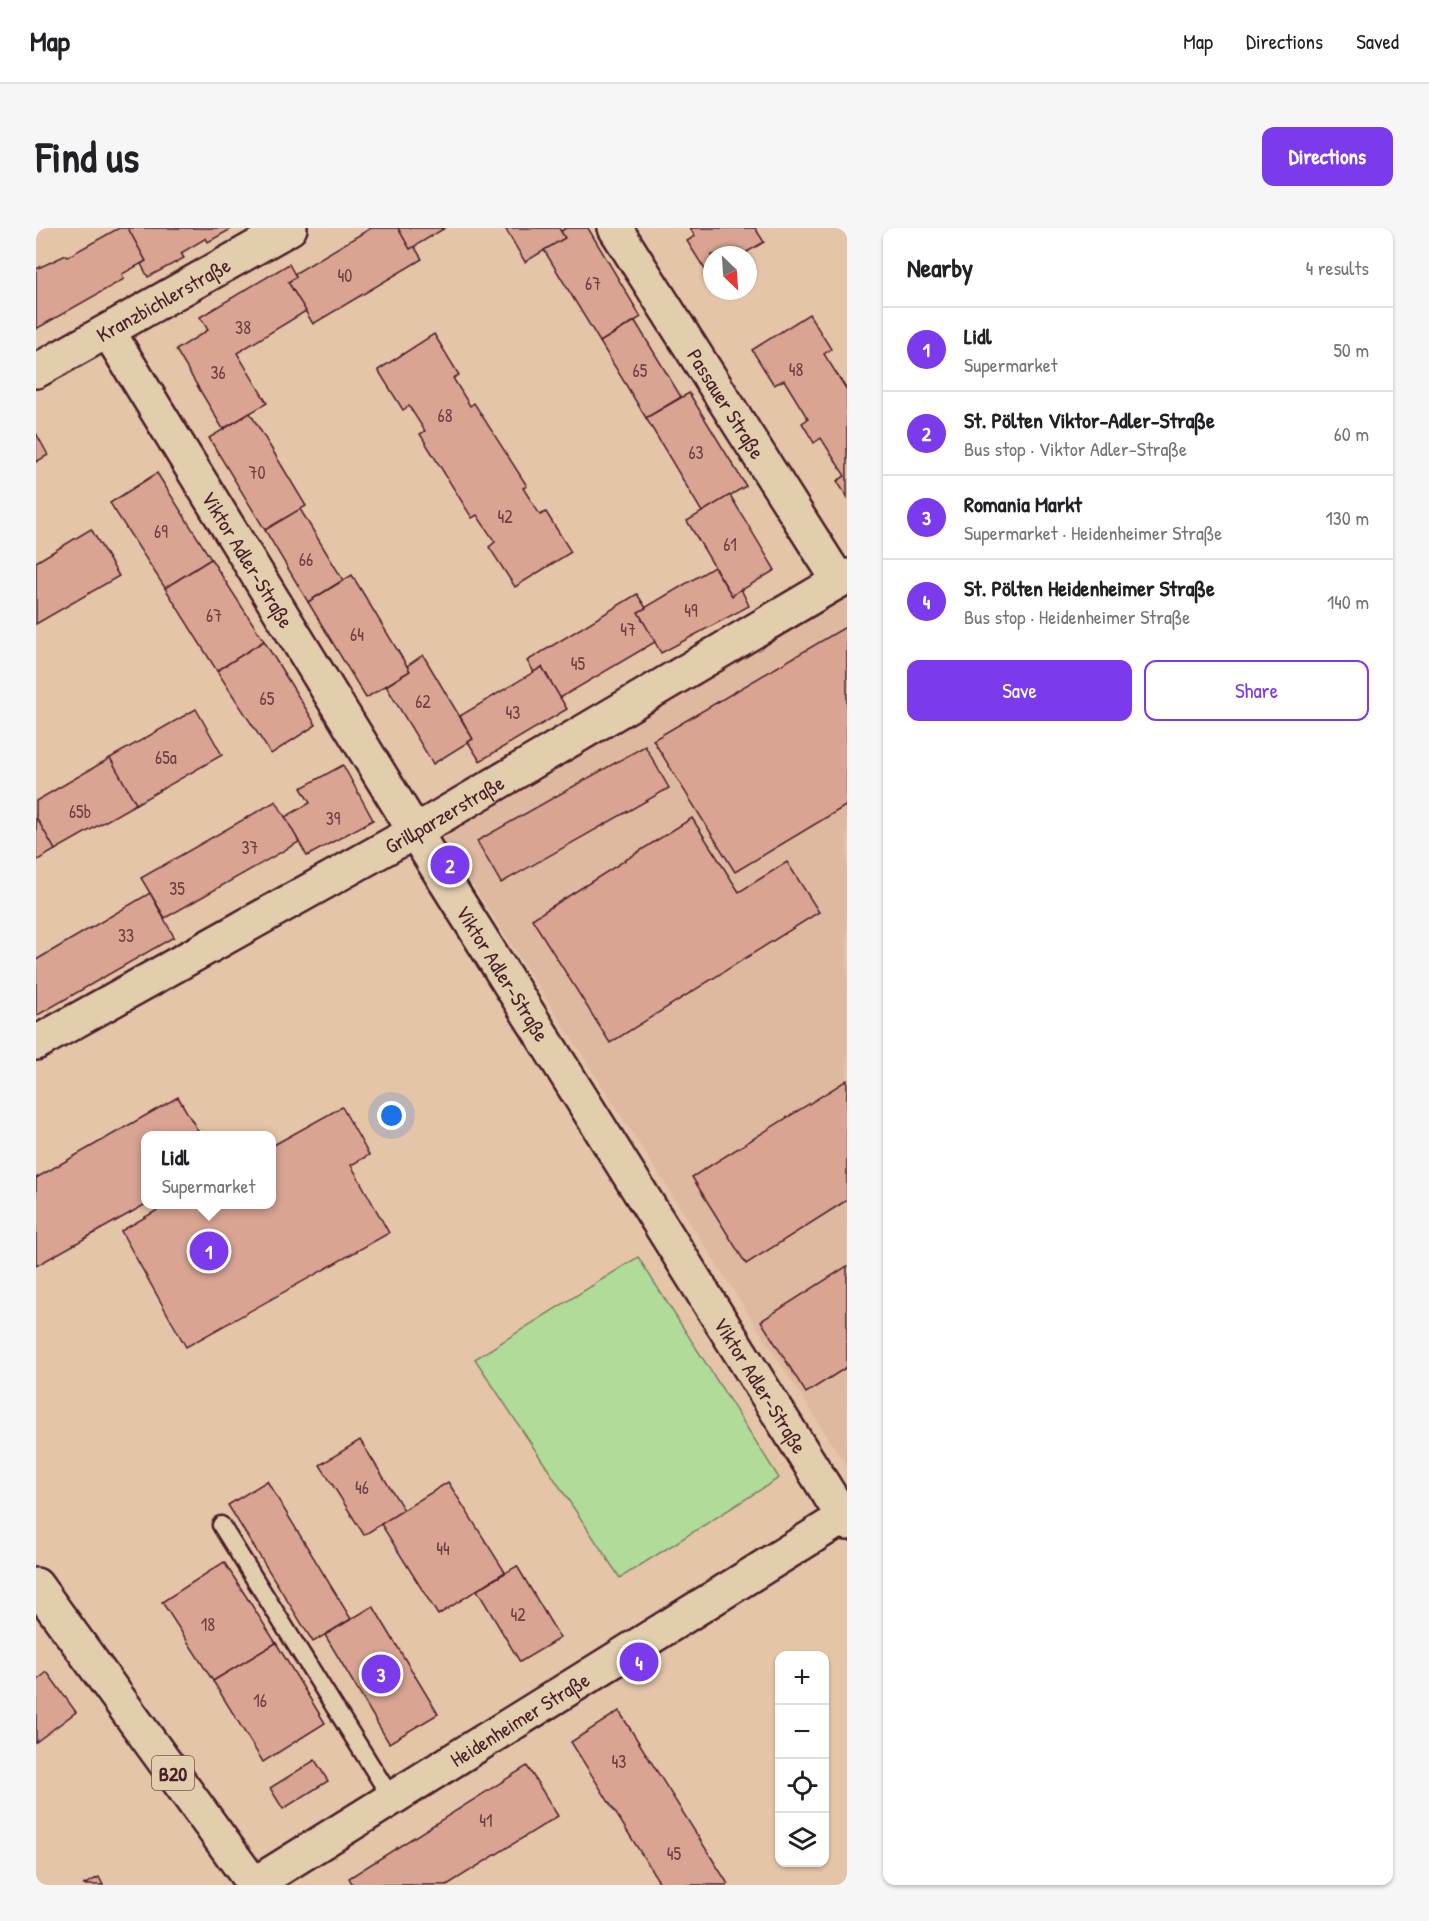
<!DOCTYPE html>
<html lang="en">
<head>
<meta charset="utf-8">
<style>
  body { margin:0; font-family:"Patrick Hand",sans-serif; background:#f6f6f6; color:#202124 }
  .controls { position:absolute; right:18px; bottom:18px; display:grid; overflow:hidden; border-radius:12px; box-shadow:0 2px 4px #0004 }
  .controls button { width:54px; height:54px; display:grid; place-items:center; padding:0; border:0; border-bottom:2px solid #e0e0e0; background:#fff; color:#202124; font:30px sans-serif }
  .compass { position:absolute; left:667px; top:18px; width:54px; height:54px; border-radius:50%; background:#fff; box-shadow:0 2px 4px #0004; rotate:155deg }
  .you { position:absolute; left:356px; top:888px; width:21px; height:21px; margin:-15px; border:4px solid #fff; border-radius:50%; background:#1a73e8; box-shadow:0 0 0 9px #1a73e833 }
  .badge { display:grid; place-items:center; width:39px; height:39px; border-radius:50%; background:#7c3aed; color:#fff; font-size:20px; font-weight:700 }
  .pin { position:absolute; translate:-50% -50%; border:3px solid #fff; box-shadow:0 2px 6px #0006 }
  .popup { position:absolute; left:105px; top:903px; width:135px; height:78px; box-sizing:border-box; display:grid; place-content:center; border-radius:12px; background:#fff; filter:drop-shadow(0 2px 4px #0005); font-size:20px; white-space:nowrap; color:#757577 }
  .popup b { font-size:22px; color:#202124 }
  .popup::after { content:''; position:absolute; left:50%; top:100%; margin-left:-12px; border:12px solid transparent; border-top-color:#fff }
  .list { margin:0; padding:0; list-style:none }
  h2 { display:flex; justify-content:space-between; align-items:center; height:78px; margin:0; padding:0 24px; font-size:26px }
  h2 small { font-size:20px; font-weight:400; color:#757577 }
  .list li { display:grid; grid-template-columns:39px 1fr auto; gap:18px; align-items:center; box-sizing:border-box; height:84px; padding:0 24px; border-top:2px solid #e0e0e0 }
  .list b { display:block; font-size:22px; white-space:nowrap }
  .list p { margin:0; font-size:20px; white-space:nowrap; color:#757577 }
  .list em { font-size:20px; font-style:normal; color:#757577 }
  .actions { display:flex; gap:12px; padding:18px 24px }
  .actions a { flex:1; padding:14px 0; border:2px solid #7c3aed; border-radius:12px; text-align:center; font-size:21px; color:#7c3aed }
  .actions .main { background:#7c3aed; color:#fff }
  .icon { flex:none; width:33px; height:33px; fill:none; stroke:currentColor; stroke-width:2; stroke-linecap:round; stroke-linejoin:round }
  .map { position:relative; flex:none; width:811px; height:1657px; overflow:hidden; border-radius:12px }
  header { display:flex; align-items:center; gap:36px; box-sizing:border-box; height:84px; padding:0 30px; background:#fff; border-bottom:2px solid #e0e0e0 }
  header strong { font-size:28px }
  nav { display:flex; gap:33px; margin-inline-start:auto; font-size:21px }
  .intro { display:flex; align-items:center; justify-content:space-between; box-sizing:border-box; height:144px; padding:0 36px }
  h1 { margin:0; font-size:42px }
  .button { padding:15px 27px; border-radius:12px; background:#7c3aed; color:#fff; font-size:21px; font-weight:700 }
  main { display:flex; gap:36px; padding:0 36px }
  aside { flex:1; background:#fff; border-radius:12px; box-shadow:0 2px 4px #0004 }
  .map>svg:first-child { display:block }
</style>
</head>
<body>
<header>
<strong>Map</strong>
<nav><a>Map</a><a>Directions</a><a>Saved</a></nav>
</header>
<div class="intro"><h1>Find us</h1><a class="button">Directions</a></div>
<main>
<div class="map">
<svg width="811" height="1657" viewBox="0 0 811 1657">
  <rect width="100%" height="100%" fill="#e4c5a8"/>
  <filter id="ink" filterUnits="userSpaceOnUse"><feTurbulence type="fractalNoise" baseFrequency=".0167" numOctaves="2"/><feDisplacementMap in="SourceGraphic" scale="12" xChannelSelector="R" yChannelSelector="G"/><feConvolveMatrix kernelMatrix="1 2 1 2 8 2 1 2 1" color-interpolation-filters="sRGB"/></filter>
  <g filter="url(#ink)">
    <path fill="#deb89f" d="M811,370V1239L405,607Z"/>
    <path fill="#b0db99" stroke="#7d7d62" stroke-width="1.5" d="M602,1029L743,1250L584,1350L439,1131Z"/>
    <g fill="#d9a492" stroke="#4a1f2b" stroke-width="1.5">
      <path d="M83,0H92L110,33L86,46L88,51L0,101V41L30,27L31,29Z"/>
      <path d="M92,0H197L172,14L170,10L145,25L148,30L112,49L105,36L110,33Z"/>
      <path d="M335,0H362L374,21L378,18L386,31L277,96L252,54L260,49L258,46Z"/>
      <path d="M362,0H409L374,21Z"/>
      <path d="M469,0H523L529,10L489,34Z"/>
      <path d="M530,0H552L605,89L564,114L508,22L529,10L525,3Z"/>
      <path d="M654,0H719L728,14L706,27H676V46L673,48L651,13L659,8Z"/>
      <path d="M253,36L260,49L252,54L270,83L201,125L231,175L187,201L140,122L172,102L164,89Z"/>
      <path d="M773,86L795,121L788,126L811,162V269L801,253L809,248L785,210L778,215L766,195L772,191L748,152L738,157L716,122Z"/>
      <path d="M599,93L645,169L610,190L564,114Z"/>
      <path d="M398,106L423,147L417,150L434,178L438,175L491,258L487,260L504,287L510,284L535,324L479,359L453,319L459,314L441,287L436,290L384,206L389,203L373,178L367,182L342,142Z"/>
      <path d="M653,165L710,258L666,284L610,190Z"/>
      <path d="M214,185L270,278L229,302L173,210Z"/>
      <path d="M0,205L12,227L0,234Z"/>
      <path d="M121,245L175,331L129,360L74,275Z"/>
      <path d="M694,267L739,342L696,368L651,293Z"/>
      <path d="M264,281L307,352L272,374L229,302Z"/>
      <path d="M55,301L83,348L0,396V334Z"/>
      <path d="M175,331L228,413L181,443L129,360Z"/>
      <path d="M678,339L696,368L705,361L713,378L625,425L602,384Z"/>
      <path d="M316,347L374,443L330,470L272,374Z"/>
      <path d="M601,366L610,380L602,384L619,414L524,470L506,439L498,444L491,433Z"/>
      <path d="M811,398V577L699,644L617,512Z"/>
      <path d="M228,413L280,497L235,526L181,443Z"/>
      <path d="M387,427L437,511L397,536L350,458L374,443L371,438Z"/>
      <path d="M506,439L531,481L444,533L432,514L437,511L424,488Z"/>
      <path d="M160,481L186,527L100,576L74,530Z"/>
      <path d="M609,518L633,560L465,655L441,613Z"/>
      <path d="M74,530L100,576L19,622L0,589V573Z"/>
      <path d="M307,537L337,592L271,628L249,589L274,575L265,560Z"/>
      <path d="M240,573L263,614L129,690L105,650Z"/>
      <path d="M0,589L19,622L0,633Z"/>
      <path d="M656,590L703,664L751,634L783,684L574,815L496,691Z"/>
      <path d="M114,665L138,709L0,788V732Z"/>
      <path d="M811,852V972L710,1036L656,949Z"/>
      <path d="M142,869L165,908H110V976L0,1038V950Z"/>
      <path d="M306,879L333,927L315,937L353,1005L150,1119L85,1003L132,976H236V918Z"/>
      <path d="M811,1038V1139L770,1165L725,1093Z"/>
      <path d="M324,1212L368,1282L328,1307L284,1237Z"/>
      <path d="M231,1253L315,1391L277,1414L192,1277Z"/>
      <path d="M412,1254L469,1344L402,1387L345,1296Z"/>
      <path d="M188,1334L240,1415L177,1453L126,1374Z"/>
      <path d="M481,1338L524,1410L484,1434L441,1362Z"/>
      <path d="M337,1378L402,1486L353,1515L289,1407Z"/>
      <path d="M240,1415L289,1495L227,1534L177,1453Z"/>
      <path d="M11,1444L40,1484L0,1514V1453Z"/>
      <path d="M583,1483L692,1656L690,1657H625L535,1514Z"/>
      <path d="M279,1532L292,1553L247,1581L234,1560Z"/>
      <path d="M491,1538L522,1588L411,1657H317L313,1650Z"/>
      <path d="M63,1649L67,1657H47Z"/>
    </g>
    <g fill="none" stroke-linecap="round" stroke-linejoin="round">
      <defs>
        <path id="service" d="M185,1297L356,1571"/>
        <g id="minor">
          <path id="s1" d="M579,0L803,353"/>
          <path id="s2" d="M72,103L403,643L811,1295"/>
          <path id="s3" d="M0,143L254,0"/>
          <path id="s4" d="M0,815L380,603L811,348"/>
          <path id="s5" d="M217,1657L811,1287"/>
        </g>
        <path id="primary" d="M0,1357L218,1657"/>
      </defs>
      <use href="#service" stroke="#4a1f2b" stroke-width="21"/>
      <use href="#minor" stroke="#4a1f2b" stroke-width="38"/>
      <use href="#primary" stroke="#4a1f2b" stroke-width="38"/>
      <use href="#service" stroke="#e2cdac" stroke-width="16"/>
      <use href="#minor" stroke="#e2cdac" stroke-width="33"/>
      <use href="#primary" stroke="#e2cdac" stroke-width="33"/>
    </g>
  </g>
  <g text-anchor="middle" dominant-baseline="central" stroke-width="4.5" stroke-linejoin="round" paint-order="stroke">
    <g font-size="18" fill="#6e4045">
      <text x="309" y="47">40</text>
      <text x="557" y="55">67</text>
      <text x="207" y="99">38</text>
      <text x="760" y="141">48</text>
      <text x="604" y="142">65</text>
      <text x="182" y="144">36</text>
      <text x="409" y="187">68</text>
      <text x="660" y="224">63</text>
      <text x="221" y="244">70</text>
      <text x="469" y="288">42</text>
      <text x="125" y="303">69</text>
      <text x="694" y="316">61</text>
      <text x="270" y="331">66</text>
      <text x="655" y="382">49</text>
      <text x="178" y="387">67</text>
      <text x="592" y="401">47</text>
      <text x="321" y="406">64</text>
      <text x="542" y="435">45</text>
      <text x="231" y="470">65</text>
      <text x="387" y="473">62</text>
      <text x="477" y="484">43</text>
      <text x="130" y="529">65a</text>
      <text x="44" y="583">65b</text>
      <text x="297" y="590">39</text>
      <text x="214" y="619">37</text>
      <text x="141" y="660">35</text>
      <text x="90" y="707">33</text>
      <text x="326" y="1259">46</text>
      <text x="407" y="1320">44</text>
      <text x="482" y="1386">42</text>
      <text x="172" y="1396">18</text>
      <text x="224" y="1472">16</text>
      <text x="583" y="1533">43</text>
      <text x="450" y="1592">41</text>
      <text x="638" y="1625">45</text>
    </g>
    <rect fill="#e2cdac" stroke="#785352" stroke-width="1.5" x="116" y="1528" width="42" height="34" rx="4.5"/>
    <g font-size="20" font-weight="bold" fill="#4a1f2b">
      <text x="137" y="1545">B20</text>
    </g>
    <g font-size="21" fill="#4a1f2b" stroke="#e2cdac">
      <text stroke="none"><textPath href="#s3" startOffset="146">Kranzbichlerstraße</textPath></text>
      <text stroke="none"><textPath href="#s1" startOffset="208">Passauer Straße</textPath></text>
      <text stroke="none"><textPath href="#s2" startOffset="268">Viktor Adler-Straße</textPath></text>
      <text stroke="none"><textPath href="#s4" startOffset="468">Grillparzerstraße</textPath></text>
      <text stroke="none"><textPath href="#s2" startOffset="754">Viktor Adler-Straße</textPath></text>
      <text stroke="none"><textPath href="#s2" startOffset="1240">Viktor Adler-Straße</textPath></text>
      <text stroke="none"><textPath href="#s5" startOffset="314">Heidenheimer Straße</textPath></text>
    </g>
  </g>
</svg>
<div class="controls">
<button>+</button>
<button>−</button>
<button><svg class="icon" aria-label="locate" viewBox="0 0 24 24"><circle cx="12" cy="12" r="6"/><path d="M12 2v4M12 18v4M2 12h4M18 12h4"/></svg></button>
<button><svg class="icon" aria-label="layers" viewBox="0 0 24 24"><path d="M12 4l9 5-9 5-9-5zM3 14l9 5 9-5"/></svg></button>
</div>
<svg class="compass" viewBox="-18 -18 36 36"><path d="M0-13l5 13h-10z" fill="#e53935"/><path d="M0 13l5-13h-10z" fill="#757577"/></svg>
<div class="you"></div>
<div class="pin badge" style="left:173px;top:1023px">1</div>
<div class="popup"><b>Lidl</b>Supermarket</div>
<div class="pin badge" style="left:414px;top:637px">2</div>
<div class="pin badge" style="left:345px;top:1446px">3</div>
<div class="pin badge" style="left:603px;top:1434px">4</div>
</div>
<aside>
<h2>Nearby<small>4 results</small></h2>
<ul class="list">
<li><span class="badge">1</span><div><b>Lidl</b><p>Supermarket</p></div><em>50 m</em></li>
<li><span class="badge">2</span><div><b>St. Pölten Viktor-Adler-Straße</b><p>Bus stop · Viktor Adler-Straße</p></div><em>60 m</em></li>
<li><span class="badge">3</span><div><b>Romania Markt</b><p>Supermarket · Heidenheimer Straße</p></div><em>130 m</em></li>
<li><span class="badge">4</span><div><b>St. Pölten Heidenheimer Straße</b><p>Bus stop · Heidenheimer Straße</p></div><em>140 m</em></li>
</ul>
<div class="actions"><a class="main">Save</a><a>Share</a></div>
</aside>
</main>
</body>
</html>
